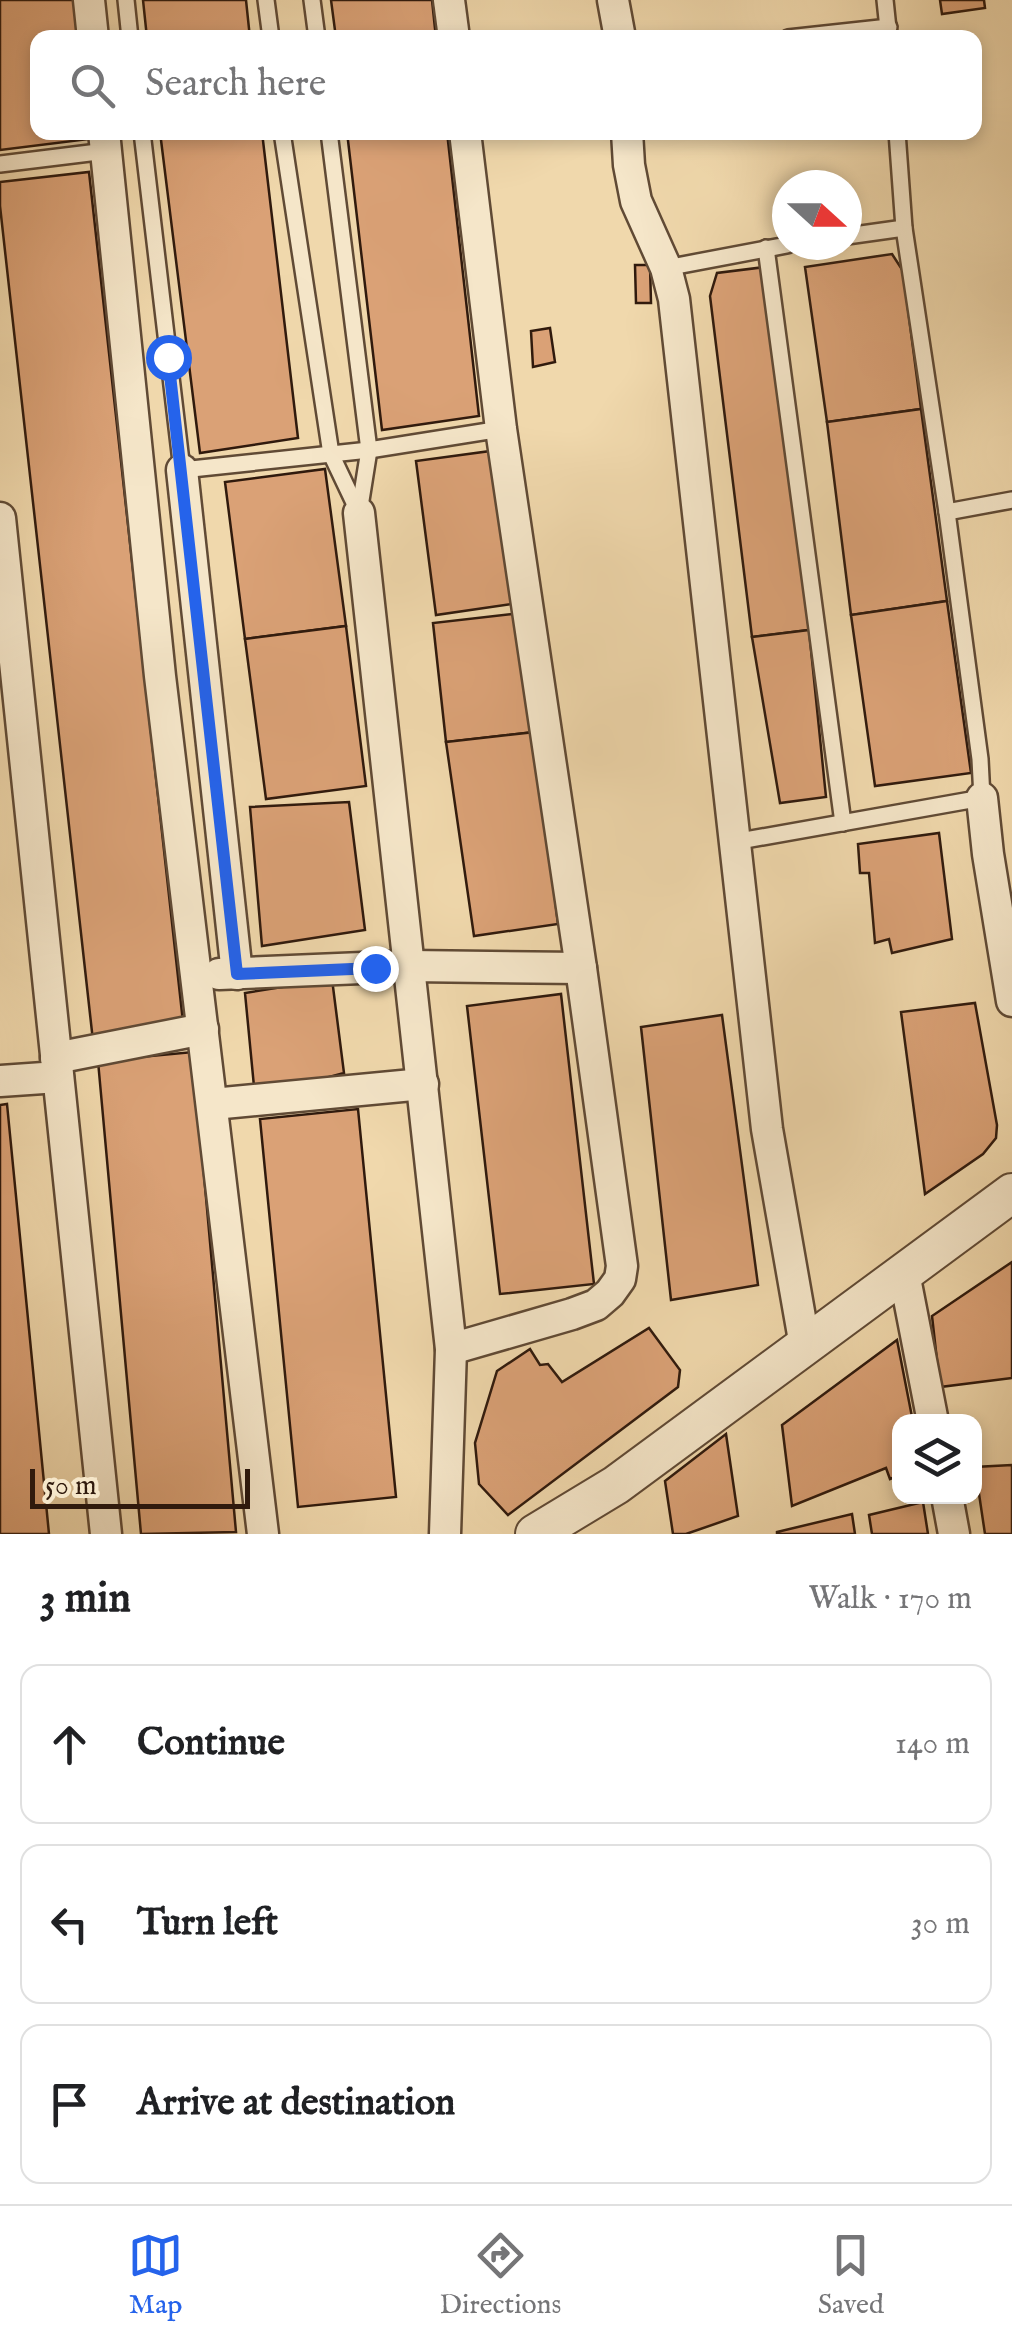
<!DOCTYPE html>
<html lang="en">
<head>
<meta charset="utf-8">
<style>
  body { margin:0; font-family:"IM FELL English",serif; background:#f2f2f2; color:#202124 }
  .controls { position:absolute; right:30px; bottom:30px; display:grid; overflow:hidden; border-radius:20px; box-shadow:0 5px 15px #0003 }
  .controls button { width:90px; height:90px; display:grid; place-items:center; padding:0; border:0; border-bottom:2px solid #e0e0e0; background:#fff; color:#202124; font:50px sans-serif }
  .compass { position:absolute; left:772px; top:170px; width:90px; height:90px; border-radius:50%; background:#fff; box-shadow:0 5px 15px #0003; rotate:111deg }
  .scale { position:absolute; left:30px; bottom:25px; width:220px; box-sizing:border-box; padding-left:10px; border:5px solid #301a0d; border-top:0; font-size:28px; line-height:35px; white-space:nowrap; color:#301a0d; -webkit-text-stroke:8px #f5e6c9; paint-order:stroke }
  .stop { position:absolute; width:30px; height:30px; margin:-22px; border:8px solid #2563eb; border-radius:50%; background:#fff }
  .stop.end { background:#2563eb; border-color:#fff; box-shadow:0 2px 10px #0008 }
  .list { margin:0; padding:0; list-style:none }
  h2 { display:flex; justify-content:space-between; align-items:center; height:130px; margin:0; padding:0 40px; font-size:42px }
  h2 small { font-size:32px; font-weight:400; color:#757577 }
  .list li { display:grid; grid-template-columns:65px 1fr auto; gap:30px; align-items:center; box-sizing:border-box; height:160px; margin:0 20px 20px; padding:0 20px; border:2px solid #e0e0e0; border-radius:20px }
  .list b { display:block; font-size:38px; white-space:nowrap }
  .list em { font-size:32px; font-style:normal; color:#757577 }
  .icon { flex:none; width:55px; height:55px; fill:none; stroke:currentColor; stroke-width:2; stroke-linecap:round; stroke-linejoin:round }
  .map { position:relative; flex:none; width:1012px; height:1534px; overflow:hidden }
  .search { position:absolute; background:#fff; box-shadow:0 5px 15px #0003; left:30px; right:30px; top:30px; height:110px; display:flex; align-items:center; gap:25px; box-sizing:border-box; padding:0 35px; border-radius:20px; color:#757577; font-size:38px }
  .sheet { height:670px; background:#fff }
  nav { display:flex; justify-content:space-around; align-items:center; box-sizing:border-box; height:140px; border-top:2px solid #e0e0e0; background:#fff; font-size:28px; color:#757577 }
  nav a { display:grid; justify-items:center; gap:5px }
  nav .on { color:#2563eb }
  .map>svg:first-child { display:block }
</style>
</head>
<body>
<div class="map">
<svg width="1012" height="1534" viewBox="0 0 1012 1534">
  <rect width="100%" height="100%" fill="#f0d8ac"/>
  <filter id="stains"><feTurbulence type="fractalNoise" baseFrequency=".002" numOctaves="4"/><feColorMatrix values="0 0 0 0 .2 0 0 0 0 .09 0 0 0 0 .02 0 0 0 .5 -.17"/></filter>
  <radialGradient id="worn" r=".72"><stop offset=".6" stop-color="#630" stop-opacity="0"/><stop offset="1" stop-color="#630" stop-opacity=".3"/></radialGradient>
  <g fill="#daa176" stroke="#301a0d" stroke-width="2.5">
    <path d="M0,0H75L79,38H38V132H88L89,139L0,150Z"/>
    <path d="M143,0H246L250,38H147Z"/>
    <path d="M331,0H432L436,38H336Z"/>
    <path d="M940,0H984L985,8L942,14Z"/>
    <path d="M160,132H262L298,438L200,453Z"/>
    <path d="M347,132H447L479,416L382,430Z"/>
    <path d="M89,172L184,1031L93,1041L0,206V182Z"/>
    <path d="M892,254L903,271L921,409L827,422L805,267Z"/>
    <path d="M635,265H650L651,303H636Z"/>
    <path d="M765,267L809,630L752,637L710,296L717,273Z"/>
    <path d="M550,328L555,362L533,367L531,331Z"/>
    <path d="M921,409L947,601L851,615L827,422Z"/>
    <path d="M498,450L525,602L436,615L416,461Z"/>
    <path d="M325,469L346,626L245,639L225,482Z"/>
    <path d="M947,601L971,773L875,786L851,615Z"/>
    <path d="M522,613L535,732L446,742L433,623Z"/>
    <path d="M346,626L366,786L266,799L245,639Z"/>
    <path d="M809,630L826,797L780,803L752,637Z"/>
    <path d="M535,732L558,924L474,936L446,742Z"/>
    <path d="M349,802L365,930L262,946L250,807Z"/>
    <path d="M939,833L952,939L892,953L889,939L875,943L869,873H860L858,844Z"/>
    <path d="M332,979L344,1073L255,1097L245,993Z"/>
    <path d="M561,994L594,1284L500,1294L467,1006Z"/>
    <path d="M975,1003L997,1125L996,1138L983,1154L925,1194L901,1012Z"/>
    <path d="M722,1015L758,1285L671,1300L641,1027Z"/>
    <path d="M193,1052L236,1532L141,1534L98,1061Z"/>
    <path d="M7,1104L49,1534H0V1105Z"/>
    <path d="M358,1109L396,1497L298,1507L260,1119Z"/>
    <path d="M1012,1262V1378L940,1387L932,1316Z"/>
    <path d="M649,1328L680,1370L678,1387L508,1515L479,1484L475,1443L497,1371L530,1349L540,1365L548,1364L562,1382Z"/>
    <path d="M897,1340L913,1422H900V1475L890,1479L886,1468L792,1506L782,1425Z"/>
    <path d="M726,1434L738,1516L686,1534H673L665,1481Z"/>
    <path d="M1012,1465V1534H985L975,1467Z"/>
    <path d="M923,1502L928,1534H872L869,1515Z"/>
    <path d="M852,1514L855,1534H777V1532Z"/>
  </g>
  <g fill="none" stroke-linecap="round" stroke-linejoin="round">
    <defs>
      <g id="service">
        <path d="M126,0L130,38"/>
        <path d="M266,0L271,38"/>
        <path d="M312,0L317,38"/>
        <path d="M885,0L889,38"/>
        <path d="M788,38L889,27"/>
        <path d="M142,132L182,470L369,450L501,429"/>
        <path d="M282,132L331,454L359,513"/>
        <path d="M329,132L369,450L359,513"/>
        <path d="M0,164L106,151"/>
        <path d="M847,236L904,228"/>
        <path d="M766,248L843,823"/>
        <path d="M666,268L787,245"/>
        <path d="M947,512L1012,500"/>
        <path d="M734,842L982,798L980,759L947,512L904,228L897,132"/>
      </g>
      <g id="minor">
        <path d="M89,0L93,38"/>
        <path d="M449,0L454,38"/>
        <path d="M613,0L620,38"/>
        <path d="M104,132L160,676L263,1534"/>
        <path d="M627,132L629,165L636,201L666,268L674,299L767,1129L805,1346"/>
        <path d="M182,470L237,974"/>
        <path d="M359,513L451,1349L445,1534"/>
        <path d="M0,518L106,1534"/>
        <path d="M982,798L988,854L1012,1001"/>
        <path d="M219,974L410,966L581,968"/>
        <path d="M56,1058L203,1029"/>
        <path d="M0,1081L58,1077"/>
        <path d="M213,1104L423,1084"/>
        <path d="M904,1273L933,1422"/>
        <path d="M451,1349L572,1314L596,1305L610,1293L620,1279L622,1266L581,968L501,429L465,132"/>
        <path d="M947,1496L954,1534"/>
      </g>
      <path id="tertiary" d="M535,1534L616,1485L1012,1193"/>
    </defs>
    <use href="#service" stroke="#604a35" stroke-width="20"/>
    <use href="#minor" stroke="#604a35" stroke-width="35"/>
    <use href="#tertiary" stroke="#604a35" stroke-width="42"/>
    <use href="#service" stroke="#f5e6c9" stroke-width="15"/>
    <use href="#minor" stroke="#f5e6c9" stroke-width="30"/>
    <use href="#tertiary" stroke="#f5e6c9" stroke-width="38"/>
  </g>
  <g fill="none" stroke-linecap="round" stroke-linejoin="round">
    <path stroke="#2563eb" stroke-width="12" d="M168,357L237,974L375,968"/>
  </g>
  <rect width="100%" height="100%" filter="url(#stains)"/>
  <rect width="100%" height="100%" fill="url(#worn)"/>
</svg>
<div class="controls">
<button><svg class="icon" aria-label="layers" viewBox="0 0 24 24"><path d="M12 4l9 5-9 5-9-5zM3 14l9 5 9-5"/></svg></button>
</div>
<svg class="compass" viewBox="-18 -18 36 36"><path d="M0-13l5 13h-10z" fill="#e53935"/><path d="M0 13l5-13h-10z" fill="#757577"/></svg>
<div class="scale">50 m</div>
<div class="stop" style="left:168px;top:357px"></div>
<div class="stop end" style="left:375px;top:968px"></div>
<div class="search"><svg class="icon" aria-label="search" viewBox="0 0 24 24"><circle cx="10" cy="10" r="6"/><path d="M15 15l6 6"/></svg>Search here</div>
</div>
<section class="sheet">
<h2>3 min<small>Walk · 170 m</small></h2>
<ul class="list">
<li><svg class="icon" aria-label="ahead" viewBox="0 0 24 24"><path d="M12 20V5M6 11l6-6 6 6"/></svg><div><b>Continue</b></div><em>140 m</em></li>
<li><svg class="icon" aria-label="left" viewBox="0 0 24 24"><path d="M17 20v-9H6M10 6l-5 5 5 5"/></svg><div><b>Turn left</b></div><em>30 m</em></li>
<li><svg class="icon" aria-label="arrive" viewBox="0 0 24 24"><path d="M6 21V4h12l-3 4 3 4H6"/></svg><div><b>Arrive at destination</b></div></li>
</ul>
</section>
<nav>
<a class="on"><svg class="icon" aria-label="map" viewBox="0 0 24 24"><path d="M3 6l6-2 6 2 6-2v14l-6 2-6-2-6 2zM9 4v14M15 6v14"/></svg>Map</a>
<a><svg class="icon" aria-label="directions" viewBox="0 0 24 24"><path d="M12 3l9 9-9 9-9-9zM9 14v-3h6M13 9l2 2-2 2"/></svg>Directions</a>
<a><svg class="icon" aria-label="saved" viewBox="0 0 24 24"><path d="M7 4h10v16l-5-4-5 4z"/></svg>Saved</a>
</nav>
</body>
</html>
